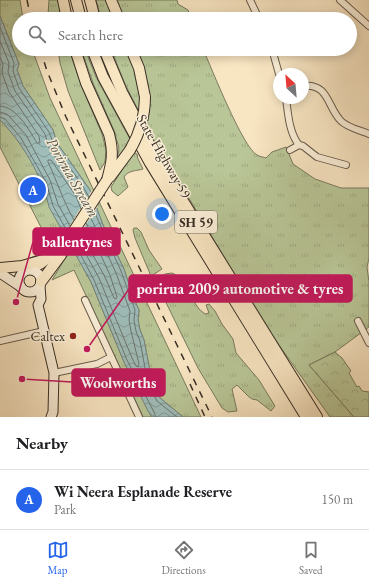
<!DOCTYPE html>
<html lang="en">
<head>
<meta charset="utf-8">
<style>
  body { margin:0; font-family:"EB Garamond",serif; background:#f2f2f2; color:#202124 }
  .compass { position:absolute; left:273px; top:68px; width:36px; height:36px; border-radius:50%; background:#fff; box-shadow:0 2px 10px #0003; rotate:334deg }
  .you { position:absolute; left:162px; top:214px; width:14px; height:14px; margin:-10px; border:3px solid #fff; border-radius:50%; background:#1a73e8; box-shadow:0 0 0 6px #1a73e833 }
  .badge { display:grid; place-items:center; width:26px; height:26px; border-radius:50%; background:#2563eb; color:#fff; font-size:13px; font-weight:700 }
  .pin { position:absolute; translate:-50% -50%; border:2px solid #fff; box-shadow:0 1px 4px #0006 }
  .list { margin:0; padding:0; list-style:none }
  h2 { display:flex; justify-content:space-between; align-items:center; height:52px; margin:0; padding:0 16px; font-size:17px }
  h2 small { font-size:13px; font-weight:400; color:#757577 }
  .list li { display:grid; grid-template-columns:26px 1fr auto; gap:12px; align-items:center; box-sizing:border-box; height:60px; padding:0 16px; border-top:1px solid #e0e0e0 }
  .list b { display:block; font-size:15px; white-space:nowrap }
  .list p { margin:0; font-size:13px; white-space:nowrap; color:#757577 }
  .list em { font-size:13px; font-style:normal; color:#757577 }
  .icon { flex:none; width:22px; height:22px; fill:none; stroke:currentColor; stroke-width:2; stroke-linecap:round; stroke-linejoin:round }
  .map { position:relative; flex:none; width:369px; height:417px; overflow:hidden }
  .search { position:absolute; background:#fff; box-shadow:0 2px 10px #0003; left:12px; right:12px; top:12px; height:44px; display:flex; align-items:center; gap:10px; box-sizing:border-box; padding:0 14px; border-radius:22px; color:#757577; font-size:15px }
  .sheet { height:112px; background:#fff }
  nav { display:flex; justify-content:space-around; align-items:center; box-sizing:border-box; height:56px; border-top:1px solid #e0e0e0; background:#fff; font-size:11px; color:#757577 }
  nav a { display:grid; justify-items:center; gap:2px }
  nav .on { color:#2563eb }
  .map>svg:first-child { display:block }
</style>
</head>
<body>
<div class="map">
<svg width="369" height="417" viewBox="0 0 369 417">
  <defs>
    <pattern id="grass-tufts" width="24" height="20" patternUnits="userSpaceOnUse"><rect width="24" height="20" fill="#b9c697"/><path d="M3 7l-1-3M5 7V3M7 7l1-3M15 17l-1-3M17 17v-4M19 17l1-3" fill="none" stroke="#a0aa82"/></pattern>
    <pattern id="forest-crowns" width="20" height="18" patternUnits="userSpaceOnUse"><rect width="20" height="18" fill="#b9c697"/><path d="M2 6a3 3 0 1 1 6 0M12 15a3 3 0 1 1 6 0" fill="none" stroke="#a0aa82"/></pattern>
    <pattern id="water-waves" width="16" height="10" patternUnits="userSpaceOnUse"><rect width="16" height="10" fill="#9fbdba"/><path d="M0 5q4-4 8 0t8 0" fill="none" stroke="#839a97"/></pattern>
  </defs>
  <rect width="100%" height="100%" fill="#f8e5c2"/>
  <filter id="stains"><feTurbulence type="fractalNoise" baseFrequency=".005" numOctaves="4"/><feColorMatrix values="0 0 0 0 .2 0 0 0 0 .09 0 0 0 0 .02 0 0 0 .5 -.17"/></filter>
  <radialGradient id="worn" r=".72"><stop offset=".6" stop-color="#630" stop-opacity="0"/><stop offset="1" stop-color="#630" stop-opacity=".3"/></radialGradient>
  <g fill="url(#grass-tufts)" stroke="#797a5e">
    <path d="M0,0H20L23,19H19V49H32L50,98L201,417H183L160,398L155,390L152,382L144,340L140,330L138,320L139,310L133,297L124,269L103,225L90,190L57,143L53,130L23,86L17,70L19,64L0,16Z"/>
    <path d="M49,0H58L62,19H49L48,15Z"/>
    <path d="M96,0H177L178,4L188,10L191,19H101Z"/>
    <path d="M58,49H69L81,85L102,134L106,150L105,162L100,170L68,91L60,63Z"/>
    <path d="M81,49H85L96,77L131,141L119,161L116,160C118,155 120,150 118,144C117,140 115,139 116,135L93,83Z"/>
    <path d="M111,49H203C211,67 243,148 257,155C260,157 264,157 266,158L272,152L286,147L293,164L315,179L341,188H369V258L367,267L369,282V327L335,352L309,365L354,417H330L264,324L190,200L167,167L125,84Z"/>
    <path d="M0,120C19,138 32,161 43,185C46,193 47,202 51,209C55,218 60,226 64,234L55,246L42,256L44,253L25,260L35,256L42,251L40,248L46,237L0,147Z"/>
    <path d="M133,153L137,154L138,159L143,169C137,171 128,170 124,177L128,187L118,196L112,191L111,187Z"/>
    <path d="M134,228H137L141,232L149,250L162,269L151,276L135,238L133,230Z"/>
    <path d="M72,247L91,282L124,362L152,417H143L74,270L52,280Z"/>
    <path d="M172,273L182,278L190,290L193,300L199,309L205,314L209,313L206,305L209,304L215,311L222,324L233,339L236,353L259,380L275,406L271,411L257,400L252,399L248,396L237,385L232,389L237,411L228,412L222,408L198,368L155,280L165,274Z"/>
  </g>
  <path fill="url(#forest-crowns)" stroke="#797a5e" d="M335,352L342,358L351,371L349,373L357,387L359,386L362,391L369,392V417H354L309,365Z"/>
  <path fill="url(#water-waves)" stroke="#76847e" d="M0,16L19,64L17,70L23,86L53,130L57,143L90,190L103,225L124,269L133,297L139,310L138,320L140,330L144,340L152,382L155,390L160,398L183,417H152L148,411L124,362L91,282L49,207C42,176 22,142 0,120Z"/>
  <path fill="#f8e5c2" d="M92,190L98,206L70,249L63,236Z"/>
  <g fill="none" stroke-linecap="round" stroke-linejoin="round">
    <g stroke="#6c7670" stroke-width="1">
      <path d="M0,27L14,63L13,71L19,88L49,132L54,145L82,185L89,197"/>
      <path d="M0,41L9,63L8,72L15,91L45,134L49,148L78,188L85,202"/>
      <path d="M0,57L3,64L2,73L9,92L39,136L40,143H37C29,130 17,107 0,106"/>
      <path d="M0,112L8,115L26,135L50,180L58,204L70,226"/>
      <path d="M0,117L5,119L21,138L46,182L53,206L67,231"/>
      <path d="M94,211L121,271L135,310L134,320L136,331L140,341L148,384L157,401L177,417"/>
      <path d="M74,220C63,201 57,181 48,162V160H51L76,196L81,209"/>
      <path d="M80,232L104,275L114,298L116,299L117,297L110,275L86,223"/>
      <path d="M77,238L99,278L132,358L136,366L138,367L139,364L131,331L129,320L130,311L116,273L90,216"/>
      <path d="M74,242L94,280L127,360L155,414V417"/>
    </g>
    <defs>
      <g id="street">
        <path d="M250,0L259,19"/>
        <path d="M340,0L369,26"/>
        <path d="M272,49L279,74"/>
        <path d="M303,86C329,83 327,107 341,121C348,128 360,130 369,134"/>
        <path d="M286,98C288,113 289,133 299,145L290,150"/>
        <path d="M299,145L303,146L317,157L346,165"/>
        <path d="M85,300L139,417"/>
        <path d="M358,321L369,343"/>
        <path d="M0,341L44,331"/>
        <path d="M54,373L97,364L111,357"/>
      </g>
      <g id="secondary">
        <circle cx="30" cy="281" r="11"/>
        <path d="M0,273L21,287"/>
        <path d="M40,286L41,299L38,305L54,373L53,412L51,417"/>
      </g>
      <g id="primary">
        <path d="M63,0L67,19"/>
        <path d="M76,0L81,19"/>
        <path d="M90,0L95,19"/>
        <path d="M111,0L119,19"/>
        <path d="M75,49L86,83L109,134C114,153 112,162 107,180"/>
        <path d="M92,49L103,77L150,163L306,417"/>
        <path d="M104,49L122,92L160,164L317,417"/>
        <path d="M131,49L139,68L145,97"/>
        <path d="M110,177L130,150"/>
        <path d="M40,264L64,246"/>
        <path d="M0,268L22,266L43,260"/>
        <path d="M41,282L61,255L64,246"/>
      </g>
    </defs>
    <use href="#street" stroke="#695c4c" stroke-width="8"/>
    <use href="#secondary" stroke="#392f25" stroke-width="11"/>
    <use href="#primary" stroke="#392f25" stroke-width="12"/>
    <use href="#street" stroke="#faeed7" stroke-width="6"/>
    <use href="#secondary" stroke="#faeed7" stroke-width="9"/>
    <use href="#primary" stroke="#f8e5c2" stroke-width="10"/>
    <g stroke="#392f25" stroke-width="1.5" stroke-dasharray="7 7" stroke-linecap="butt">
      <path d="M27,0L31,19"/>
      <path d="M40,49L47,71L66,117L212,417"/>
      <path d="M190,384L205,417"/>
    </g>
    <defs>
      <g id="primary-bridge">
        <path d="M130,150C140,133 145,117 145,97"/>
        <path d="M64,246L107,180"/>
      </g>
    </defs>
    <use href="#primary-bridge" stroke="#392f25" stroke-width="12" stroke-linecap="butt"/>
    <use href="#primary-bridge" stroke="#f8e5c2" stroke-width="10"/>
  </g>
  <circle fill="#8f2418" stroke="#faeed7" stroke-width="1.5" cx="73" cy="336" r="4"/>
  <g text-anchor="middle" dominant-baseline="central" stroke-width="3" stroke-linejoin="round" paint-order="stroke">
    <rect fill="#faeed7" stroke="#73685a" stroke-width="1" x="175" y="211" width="42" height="22" rx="3"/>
    <g font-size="13" font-weight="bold" fill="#392f25">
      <text x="196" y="222">SH 59</text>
    </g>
    <g font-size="14" fill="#392f25" stroke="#faeed7">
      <text transform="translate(164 156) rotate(60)">State Highway 59</text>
    </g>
    <g font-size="14" fill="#392f25" stroke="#faeed7" text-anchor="end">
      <text x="65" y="336">Caltex</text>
    </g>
    <g font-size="15" font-style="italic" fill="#52524a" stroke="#faeed7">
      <text transform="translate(73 177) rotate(60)">Porirua Stream</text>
    </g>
  </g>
  <path fill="none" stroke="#c2185b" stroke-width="1.5" d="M16 302L33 242M87 349L129 289M22 379L72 382"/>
  <g fill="#c2185b" stroke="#faeed7" stroke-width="1.5">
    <circle cx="16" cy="302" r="4"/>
    <circle cx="87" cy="349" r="4"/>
    <circle cx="22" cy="379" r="4"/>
  </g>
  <g fill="#c2185b" stroke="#c2185b" stroke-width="1.5">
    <rect x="33" y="228" width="87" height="27" rx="4"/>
    <rect x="129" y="275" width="223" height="27" rx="4"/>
    <rect x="72" y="369" width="93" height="27" rx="4"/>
  </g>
  <g font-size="15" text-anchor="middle" font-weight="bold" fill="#fff">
    <text x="77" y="247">ballentynes</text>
    <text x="240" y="294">porirua 2009 automotive &amp; tyres</text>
    <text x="118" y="388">Woolworths</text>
  </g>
  <rect width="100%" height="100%" filter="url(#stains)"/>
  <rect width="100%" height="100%" fill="url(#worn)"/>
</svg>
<svg class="compass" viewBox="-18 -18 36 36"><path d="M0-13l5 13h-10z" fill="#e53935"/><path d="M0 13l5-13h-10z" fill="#757577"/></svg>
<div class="you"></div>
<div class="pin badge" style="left:33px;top:190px">A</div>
<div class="search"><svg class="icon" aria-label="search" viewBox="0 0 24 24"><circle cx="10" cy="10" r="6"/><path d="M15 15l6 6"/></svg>Search here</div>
</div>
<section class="sheet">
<h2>Nearby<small></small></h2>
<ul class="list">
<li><span class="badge">A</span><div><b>Wi Neera Esplanade Reserve</b><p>Park</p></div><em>150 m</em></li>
</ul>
</section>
<nav>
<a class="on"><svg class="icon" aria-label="map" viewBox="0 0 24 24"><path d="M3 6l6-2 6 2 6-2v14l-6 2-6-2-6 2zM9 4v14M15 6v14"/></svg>Map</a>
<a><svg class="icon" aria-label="directions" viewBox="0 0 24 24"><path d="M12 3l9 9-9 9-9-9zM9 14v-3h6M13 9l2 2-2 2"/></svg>Directions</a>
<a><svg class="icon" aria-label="saved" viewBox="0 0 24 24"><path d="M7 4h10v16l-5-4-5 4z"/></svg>Saved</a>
</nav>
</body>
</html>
